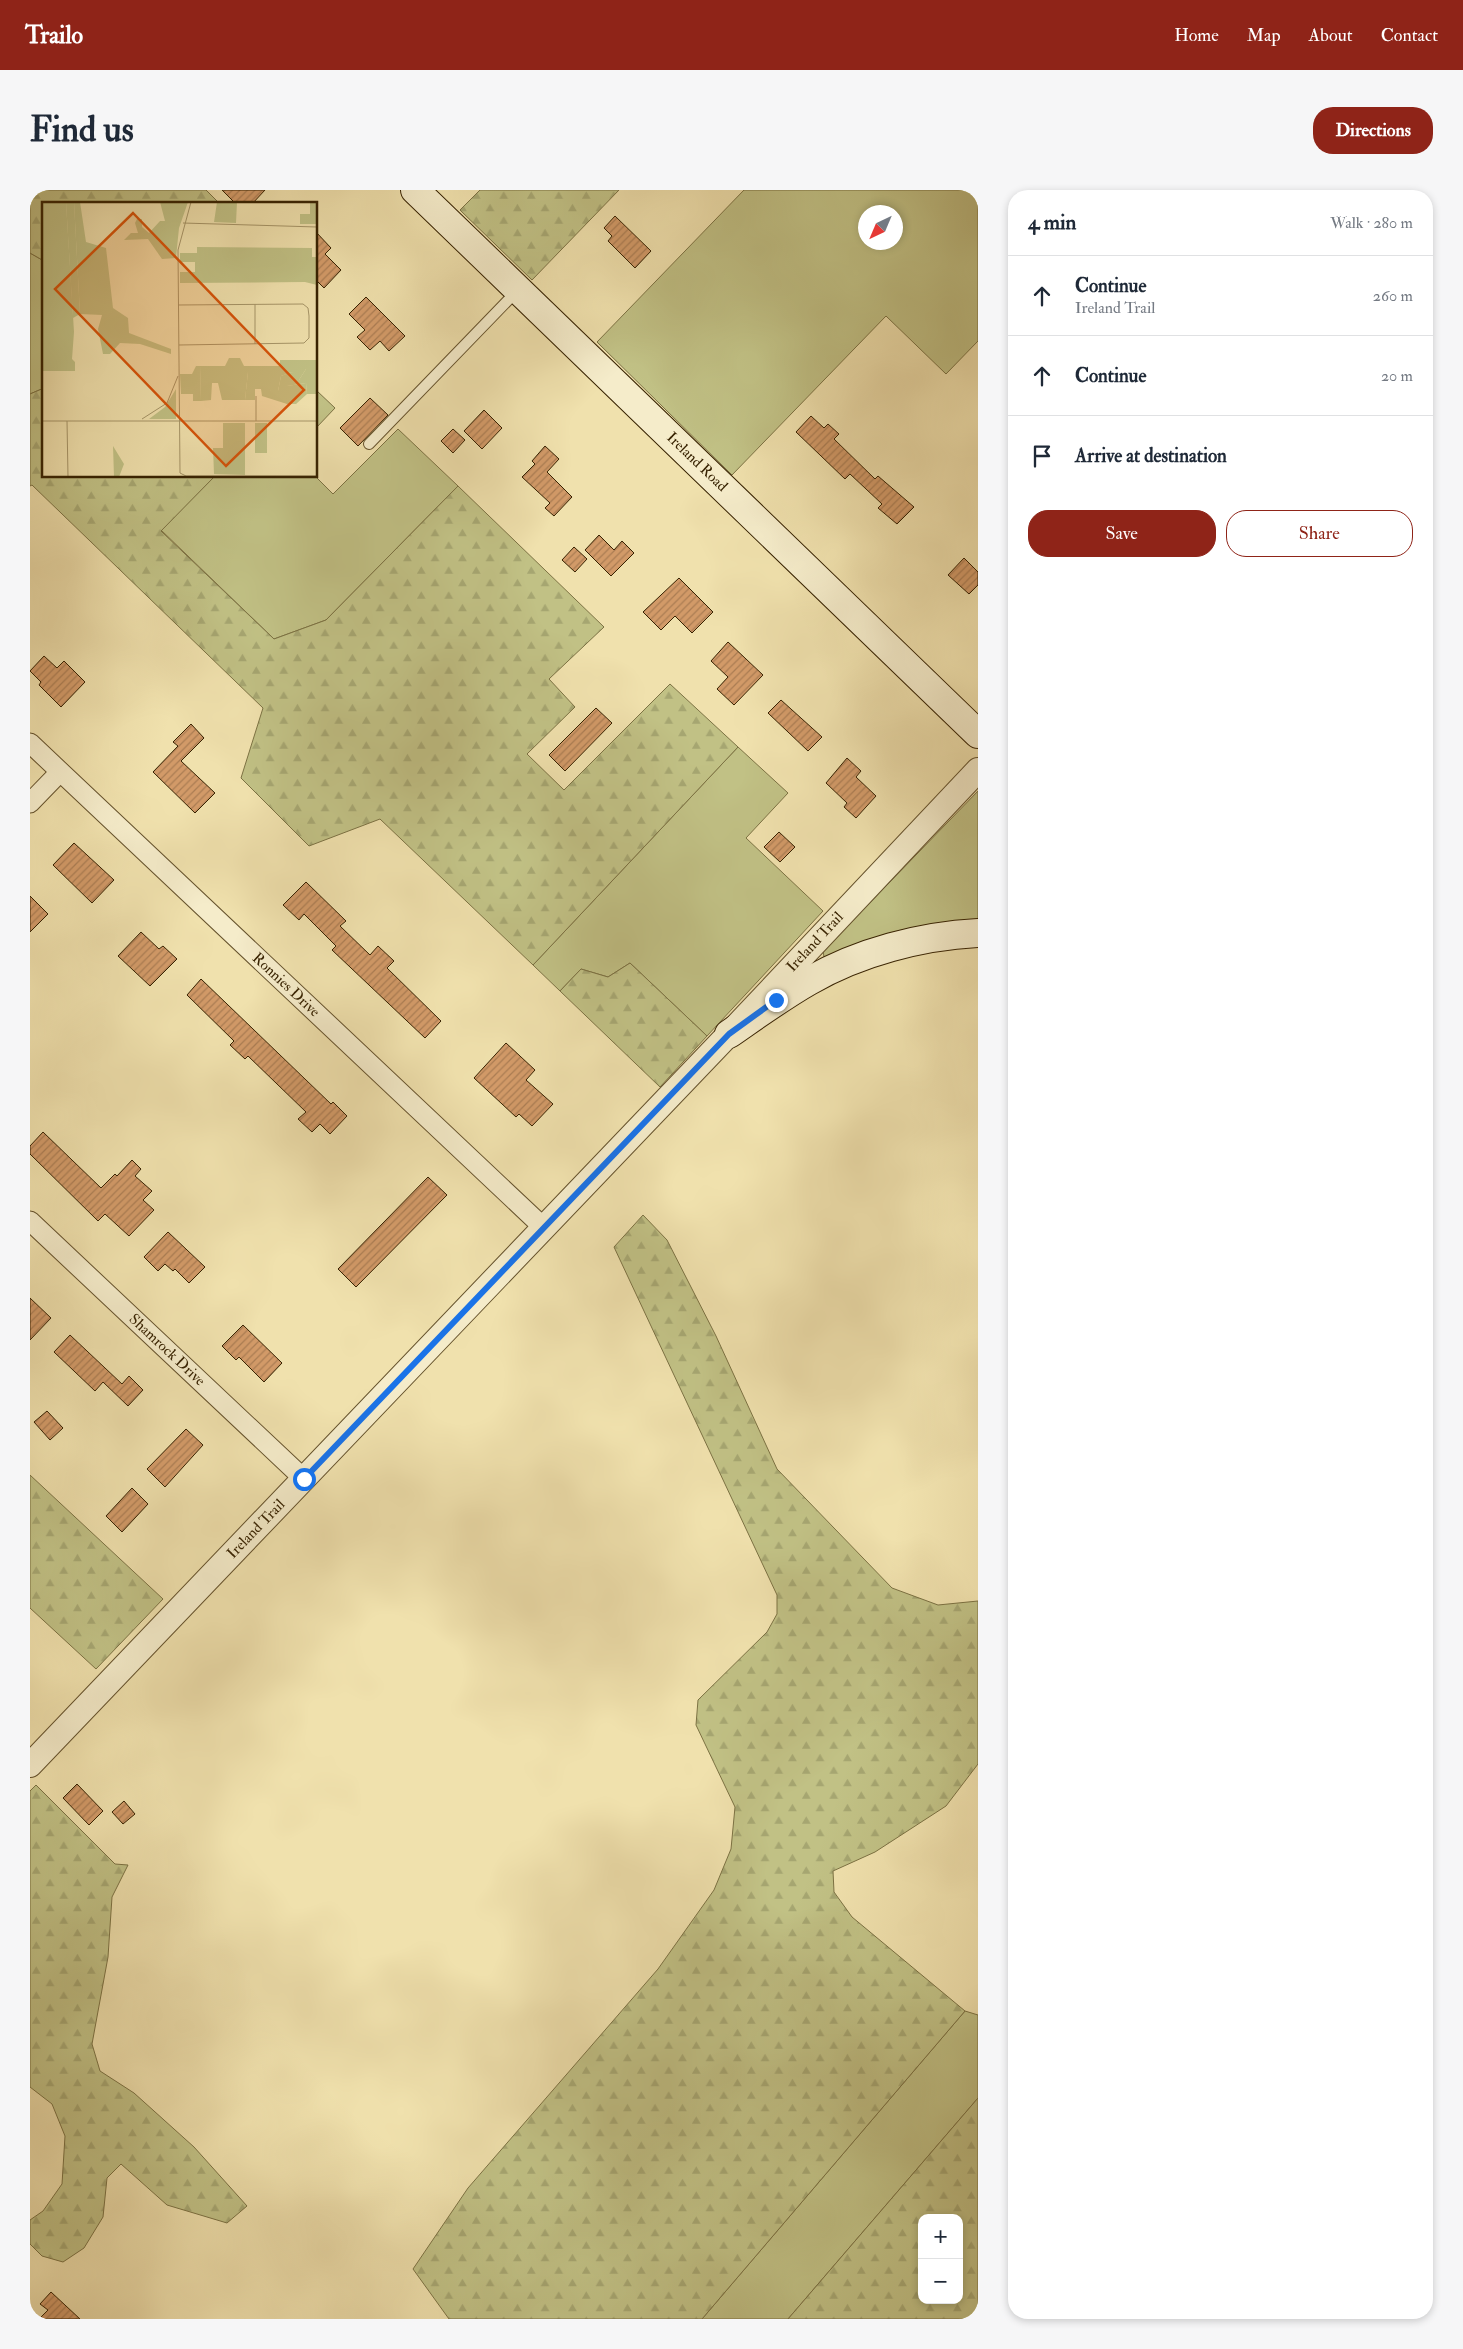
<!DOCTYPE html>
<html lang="en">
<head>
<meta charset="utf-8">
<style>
  body { margin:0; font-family:"IM FELL Double Pica",serif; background:#f6f6f7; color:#1f2937 }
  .controls { position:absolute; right:15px; bottom:15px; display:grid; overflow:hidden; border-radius:10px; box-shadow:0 2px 8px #0003 }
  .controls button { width:45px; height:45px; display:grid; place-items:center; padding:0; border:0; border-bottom:1px solid #e0e1e3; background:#fff; color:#1f2937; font:25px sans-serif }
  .compass { position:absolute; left:828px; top:15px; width:45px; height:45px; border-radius:50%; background:#fff; box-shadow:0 2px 8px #0003; rotate:224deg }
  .stop { position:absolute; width:15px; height:15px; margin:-11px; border:4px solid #1a73e8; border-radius:50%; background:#fff }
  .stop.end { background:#1a73e8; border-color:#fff; box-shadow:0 1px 5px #0008 }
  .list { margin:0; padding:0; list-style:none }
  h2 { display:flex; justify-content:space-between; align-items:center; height:65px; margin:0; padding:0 20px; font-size:21px }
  h2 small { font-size:16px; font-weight:400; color:#747a83 }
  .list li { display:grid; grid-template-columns:32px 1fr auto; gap:15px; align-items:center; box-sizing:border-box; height:80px; padding:0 20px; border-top:1px solid #e0e1e3 }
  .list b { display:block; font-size:19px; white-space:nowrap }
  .list p { margin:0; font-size:16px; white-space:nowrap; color:#747a83 }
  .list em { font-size:16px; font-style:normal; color:#747a83 }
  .actions { display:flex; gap:10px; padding:15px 20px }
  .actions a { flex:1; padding:11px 0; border:1px solid #8f2418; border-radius:20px; text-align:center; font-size:18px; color:#8f2418 }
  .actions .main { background:#8f2418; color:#fff }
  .icon { flex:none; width:28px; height:28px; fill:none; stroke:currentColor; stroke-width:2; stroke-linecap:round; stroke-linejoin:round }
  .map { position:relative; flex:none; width:948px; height:2129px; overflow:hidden; border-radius:20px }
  header { display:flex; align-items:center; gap:30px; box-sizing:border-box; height:70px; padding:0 25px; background:#8f2418; color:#fff }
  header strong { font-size:24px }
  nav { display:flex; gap:28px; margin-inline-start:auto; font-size:18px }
  .intro { display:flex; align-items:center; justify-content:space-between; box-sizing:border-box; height:120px; padding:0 30px }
  h1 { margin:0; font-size:35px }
  .button { padding:12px 22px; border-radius:20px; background:#8f2418; color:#fff; font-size:18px; font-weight:700 }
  main { display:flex; gap:30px; padding:0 30px }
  aside { flex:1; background:#fff; border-radius:20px; box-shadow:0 2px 8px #0003 }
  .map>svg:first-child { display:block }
</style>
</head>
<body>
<header>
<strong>Trailo</strong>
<nav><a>Home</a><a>Map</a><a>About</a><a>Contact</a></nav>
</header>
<div class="intro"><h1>Find us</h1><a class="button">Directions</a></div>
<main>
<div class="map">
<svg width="948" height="2129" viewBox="0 0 948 2129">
  <defs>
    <pattern id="forest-firs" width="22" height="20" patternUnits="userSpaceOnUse" patternTransform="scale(1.25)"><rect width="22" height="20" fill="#c1c185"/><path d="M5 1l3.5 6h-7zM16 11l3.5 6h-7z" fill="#a6a671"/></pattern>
    <pattern id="building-hatch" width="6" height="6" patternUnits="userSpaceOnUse" patternTransform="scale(1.25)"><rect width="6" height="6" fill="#d29a68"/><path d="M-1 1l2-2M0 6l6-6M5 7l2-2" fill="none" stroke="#ab7d53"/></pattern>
  </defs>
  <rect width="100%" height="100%" fill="#f0e1ad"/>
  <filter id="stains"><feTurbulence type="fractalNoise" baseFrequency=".004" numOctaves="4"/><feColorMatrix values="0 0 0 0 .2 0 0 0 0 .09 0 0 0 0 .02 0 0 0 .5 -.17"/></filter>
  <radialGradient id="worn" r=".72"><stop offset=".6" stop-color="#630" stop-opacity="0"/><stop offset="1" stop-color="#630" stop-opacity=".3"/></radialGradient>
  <g fill="#c1c185" stroke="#7c7243" fill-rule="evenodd">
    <path d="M714,0H948V151L916,184L856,126L702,285L567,152ZM836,22H866V52H836Z"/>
    <path d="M0,63L14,71V198L0,204Z"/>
    <path d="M286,200L305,218L286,238Z"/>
    <path d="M368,239L428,296L296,430L244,449L131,340L185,286H285L303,304Z"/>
    <path d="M708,557L758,603L716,648L793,721L677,846L600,773L578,787L551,779L530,801L503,775Z"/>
    <path d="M948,601V733L795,773L793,761Z"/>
    <path d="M935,1821L948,1825V1908L758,2129H672Z"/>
  </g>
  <g fill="url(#forest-firs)" stroke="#7c7243" fill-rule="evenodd">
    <path d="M0,0H176L190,14H14V71L0,63Z"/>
    <path d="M450,0H589L502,90L430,20Z"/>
    <path d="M14,198V286H185L131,341L244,449L296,430L428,296L574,437L519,489L545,517L497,564L534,600L640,494L708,557L503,775L350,629L279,656L211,588L233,518L2,295L0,296V204Z"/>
    <path d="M600,773L677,846L630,897L530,801L551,779L578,787Z"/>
    <path d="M613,1025L637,1050L686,1146L747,1279L862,1398L908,1415L948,1411V1574L916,1616L845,1662L803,1681L804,1702L822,1727L935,1821L672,2129H419L383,2079L438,1998L628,1779L684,1700L701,1659L705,1617L666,1535L668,1510L737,1442L747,1424V1405L584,1057Z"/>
    <path d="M0,1285L133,1409L66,1479L0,1418Z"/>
    <path d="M6,1595L85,1674L98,1675L82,1707L78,1767L62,1854L70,1881L104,1903L164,1957L217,2016L197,2033L137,2015L91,1974L77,1988L73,2027L54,2058L33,2072L12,2066L0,2054V2030L13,2021L32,1994L35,1946L22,1914L0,1897V1601Z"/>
    <path d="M948,1908V2129H758ZM892,2028H929V2110H892Z"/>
  </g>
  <g fill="url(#building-hatch)" stroke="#372201">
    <path d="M192,0H235L222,14H206Z"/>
    <path d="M585,26L621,61L605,78L578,51L582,46L574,38Z"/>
    <path d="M286,42L301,58L295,64L311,80L294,98L286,90Z"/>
    <path d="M336,107L375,146L359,161L350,151L340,160L327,147L335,140L319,124Z"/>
    <path d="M340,208L358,225L328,256L310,238Z"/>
    <path d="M454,220L472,238L452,259L434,241Z"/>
    <path d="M781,226L794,238L798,234L809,244L804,249L845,289L848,286L884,317L867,334L848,318L852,314L820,284L815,289L766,242Z"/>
    <path d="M423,239L435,250L423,263L411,251Z"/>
    <path d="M515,256L529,269L517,282L542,307L524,326L515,318L520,313L492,287L505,274L502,271Z"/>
    <path d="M569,345L584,360L592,351L604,363L581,386L555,360Z"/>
    <path d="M544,357L557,369L545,382L532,370Z"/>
    <path d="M934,368L948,382V395L939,404L918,385Z"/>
    <path d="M649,388L683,422L662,443L645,426L631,440L613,422Z"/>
    <path d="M698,452L733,485L704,515L687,499L698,487L681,471Z"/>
    <path d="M14,466L27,478L34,471L55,492L31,517L9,495L11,492L0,481Z"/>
    <path d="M751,510L792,547L778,561L738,523Z"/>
    <path d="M566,518L582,533L535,581L519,565Z"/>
    <path d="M161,534L174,548L151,571L185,603L165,623L123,582L148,556L143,552Z"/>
    <path d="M817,568L831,581L826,587L846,606L826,628L814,617L817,613L796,593Z"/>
    <path d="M749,642L765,657L750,672L734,657Z"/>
    <path d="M44,653L84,690L62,713L23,675Z"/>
    <path d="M276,692L316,731L310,736L340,765L348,756L364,771L357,778L411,831L395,848L302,760L306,756L274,724L269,730L253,715Z"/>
    <path d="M0,706L18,724L0,742Z"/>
    <path d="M111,742L129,759L133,756L147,769L120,796L88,766Z"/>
    <path d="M171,789L301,914L303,912L317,926L300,944L290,934L282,942L268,929L276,922L218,866L215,869L200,855L204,851L157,805Z"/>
    <path d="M476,853L505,880L496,890L523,914L502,936L489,924L486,927L444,888Z"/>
    <path d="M13,942L71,998L85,984L87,986L102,970L111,979L105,986L122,1001L113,1010L124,1020L99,1046L75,1024L68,1031L0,964V956Z"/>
    <path d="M398,987L417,1005L326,1097L308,1079Z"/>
    <path d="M138,1042L175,1077L159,1093L145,1079L143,1081L135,1074L128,1081L114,1067Z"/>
    <path d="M0,1108L21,1128L0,1150Z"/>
    <path d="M213,1135L252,1173L234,1192L209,1167L206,1170L192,1156Z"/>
    <path d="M40,1145L92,1194L99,1186L113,1200L98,1216L73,1192L65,1201L24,1162Z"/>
    <path d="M17,1221L33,1238L20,1250L4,1232Z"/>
    <path d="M156,1239L173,1255L135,1297L117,1279Z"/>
    <path d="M102,1298L118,1314L92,1342L76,1326Z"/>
    <path d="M47,1594L73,1621L59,1635L33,1608Z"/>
    <path d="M94,1611L105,1624L93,1634L82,1622Z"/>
    <path d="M21,2102L50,2129H9L18,2120L10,2114Z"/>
  </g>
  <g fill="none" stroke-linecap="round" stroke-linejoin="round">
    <defs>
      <path id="service" d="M339,254L487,101"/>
      <g id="minor">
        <path d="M0,553L513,1037"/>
        <path d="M0,613L30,582"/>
        <path d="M0,1031L274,1289"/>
      </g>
      <path id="tertiary" d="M0,1575L699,844L948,580"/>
      <g id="secondary">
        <path d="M385,0L948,544"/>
        <path d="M699,844C725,826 751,807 779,791C829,762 891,746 948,743"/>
      </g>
    </defs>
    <use href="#service" stroke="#65522c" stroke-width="12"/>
    <use href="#minor" stroke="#65522c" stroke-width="21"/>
    <use href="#tertiary" stroke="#65522c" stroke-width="26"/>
    <use href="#secondary" stroke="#372201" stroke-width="30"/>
    <use href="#service" stroke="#f5ecca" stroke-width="10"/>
    <use href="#minor" stroke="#f5ecca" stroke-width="19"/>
    <use href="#tertiary" stroke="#f5ecca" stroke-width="24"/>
    <use href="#secondary" stroke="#f5ecca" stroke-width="28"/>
  </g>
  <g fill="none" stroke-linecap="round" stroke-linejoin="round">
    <path stroke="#1a73e8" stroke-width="6" d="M274,1289L699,844L746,810"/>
  </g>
  <g text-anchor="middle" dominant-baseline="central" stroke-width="4" stroke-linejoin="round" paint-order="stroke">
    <g font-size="15" fill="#372201" stroke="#f5ecca">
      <text transform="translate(667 272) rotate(44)">Ireland Road</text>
      <text transform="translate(785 752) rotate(-47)">Ireland Trail</text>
      <text transform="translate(256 795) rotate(43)">Ronnies Drive</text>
      <text transform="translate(137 1160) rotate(43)">Shamrock Drive</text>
      <text transform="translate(226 1339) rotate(-46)">Ireland Trail</text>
    </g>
  </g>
  <g transform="translate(12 12)">
    <rect width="275" height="275" fill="#f0e1ad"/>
    <path d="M24,0H32L38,112L31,116ZM175,0H195L194,21L172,20ZM154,164H158L159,199H151V192H139L138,172H150ZM264,167H275V192H265L264,181L245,184V202L220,194L219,187H213V198H203L206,170H224L229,189H236L239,174L250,170L257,178ZM134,187V217H107L123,205ZM181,221H203V273L172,272L171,246H181Z" fill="#c1c185"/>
    <path d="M0,0H24L32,130L30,157L33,160V169H1ZM32,0H38L44,40L64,46L71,106L86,116L87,131L129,147V152L98,142L78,141L68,152H61L56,127L60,113L38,112ZM118,0H146L137,26L134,56L120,57L106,37L82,38L89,31H96L93,21L95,17H100V25L107,31L118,19H123ZM268,0H275V22H258V12H268ZM155,45L270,46V55H275V83L263,80L138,81V70H153V60H138V51H155ZM187,156H198L202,164H238V158H275V167H264L257,178H252L250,170L239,174L236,189H229L224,185V170H206L203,198H180L176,181H170L169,198L159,199L158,164H183ZM264,181L265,192L254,202H245V184ZM213,221H225V251H213ZM71,244L82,262L77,275H72Z" fill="#c1c185"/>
    <path fill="none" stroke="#a69568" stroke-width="1" d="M149,0L136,48L138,271L144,274H275M141,21L275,25M136,103L261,102L266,106L267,114V136L262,141L137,143M213,142V102M214,194V219M100,217L125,201L136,174M0,219H275M25,219L26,275"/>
    <path fill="#d6540b" fill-opacity="0.15" stroke="#d6540b" stroke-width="2.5" d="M91,11L262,188L184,264L13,87Z"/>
    <rect width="275" height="275" fill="none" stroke="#372201" stroke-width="2.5"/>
  </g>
  <rect width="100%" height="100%" filter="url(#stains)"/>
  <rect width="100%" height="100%" fill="url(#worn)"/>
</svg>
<div class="controls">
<button>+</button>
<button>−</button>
</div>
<svg class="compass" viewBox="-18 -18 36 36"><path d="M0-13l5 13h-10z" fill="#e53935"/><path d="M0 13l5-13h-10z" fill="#747a83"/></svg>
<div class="stop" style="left:274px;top:1289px"></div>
<div class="stop end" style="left:746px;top:810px"></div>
</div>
<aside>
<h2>4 min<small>Walk · 280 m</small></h2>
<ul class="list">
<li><svg class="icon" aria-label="ahead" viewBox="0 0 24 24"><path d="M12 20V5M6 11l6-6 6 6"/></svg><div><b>Continue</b><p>Ireland Trail</p></div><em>260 m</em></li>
<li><svg class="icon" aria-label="ahead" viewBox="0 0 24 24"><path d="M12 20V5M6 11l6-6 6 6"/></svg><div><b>Continue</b></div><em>20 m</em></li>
<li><svg class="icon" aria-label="arrive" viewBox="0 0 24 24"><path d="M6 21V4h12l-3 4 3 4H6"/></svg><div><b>Arrive at destination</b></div></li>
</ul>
<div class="actions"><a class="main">Save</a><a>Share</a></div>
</aside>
</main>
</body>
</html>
